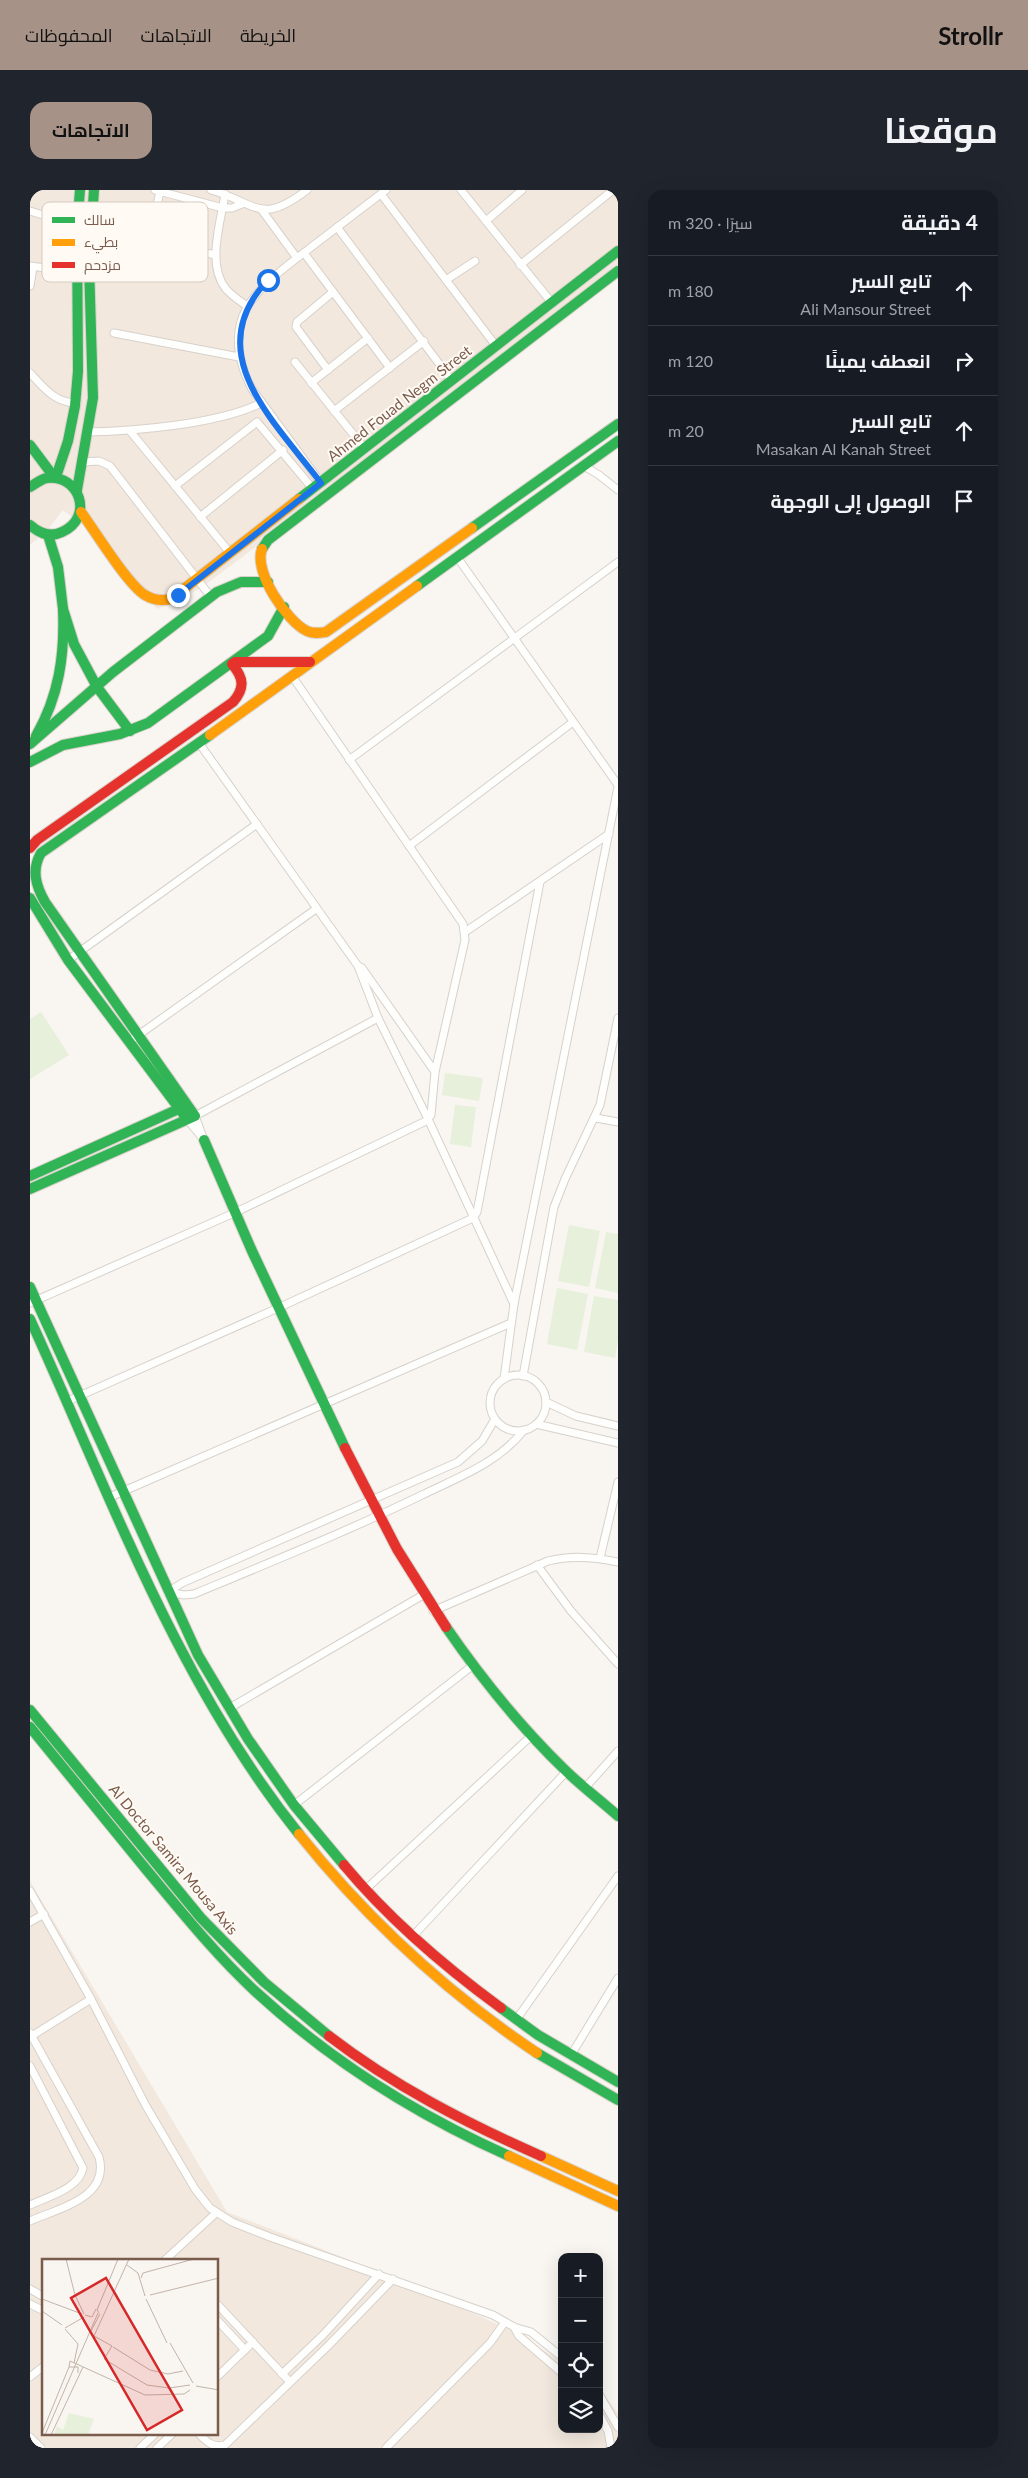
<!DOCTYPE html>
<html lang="ar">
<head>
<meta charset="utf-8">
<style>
  body { margin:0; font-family:Lato,Cairo,sans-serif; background:#20242c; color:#f1f3f6; direction:rtl }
  .controls { position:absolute; right:15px; bottom:15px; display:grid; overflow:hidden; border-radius:10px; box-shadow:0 5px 20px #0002 }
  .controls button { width:45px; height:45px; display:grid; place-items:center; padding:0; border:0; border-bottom:1px solid #363941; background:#171b24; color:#f1f3f6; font:25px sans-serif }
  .stop { position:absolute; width:15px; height:15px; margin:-11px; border:4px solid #1a73e8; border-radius:50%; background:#fff }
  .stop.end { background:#1a73e8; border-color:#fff; box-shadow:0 1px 5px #0008 }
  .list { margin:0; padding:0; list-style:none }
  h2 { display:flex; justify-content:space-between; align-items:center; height:65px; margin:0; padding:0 20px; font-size:21px }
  h2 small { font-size:16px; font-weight:400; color:#9ea1a6 }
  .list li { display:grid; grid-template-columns:32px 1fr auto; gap:15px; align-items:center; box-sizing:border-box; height:70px; padding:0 20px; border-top:1px solid #363941 }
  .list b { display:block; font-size:19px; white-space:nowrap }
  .list p { margin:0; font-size:16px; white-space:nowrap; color:#9ea1a6 }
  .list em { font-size:16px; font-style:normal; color:#9ea1a6 }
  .icon { flex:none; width:28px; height:28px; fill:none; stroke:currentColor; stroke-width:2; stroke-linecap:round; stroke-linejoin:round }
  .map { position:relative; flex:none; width:588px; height:2258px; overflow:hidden; direction:ltr; border-radius:15px }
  header { display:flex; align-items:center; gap:30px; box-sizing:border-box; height:70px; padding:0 25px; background:#a69286; color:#111 }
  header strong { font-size:24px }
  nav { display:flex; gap:28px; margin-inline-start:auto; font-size:18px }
  .intro { display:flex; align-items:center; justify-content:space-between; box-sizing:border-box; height:120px; padding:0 30px }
  h1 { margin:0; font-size:35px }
  .button { padding:12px 22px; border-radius:15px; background:#a69286; color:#111; font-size:18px; font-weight:700 }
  main { display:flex; gap:30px; padding:0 30px }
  aside { flex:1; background:#171b24; border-radius:15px; box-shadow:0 5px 20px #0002 }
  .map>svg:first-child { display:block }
</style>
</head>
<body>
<header>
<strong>Strollr</strong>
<nav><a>الخريطة</a><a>الاتجاهات</a><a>المحفوظات</a></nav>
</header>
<div class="intro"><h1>موقعنا</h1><a class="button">الاتجاهات</a></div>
<main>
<aside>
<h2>4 دقيقة<small>سيرًا · 320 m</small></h2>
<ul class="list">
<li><svg class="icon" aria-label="ahead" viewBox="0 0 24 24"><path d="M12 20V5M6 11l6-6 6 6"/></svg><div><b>تابع السير</b><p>Ali Mansour Street</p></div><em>180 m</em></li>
<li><svg class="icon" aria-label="right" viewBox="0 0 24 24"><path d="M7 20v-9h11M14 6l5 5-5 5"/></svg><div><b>انعطف يمينًا</b></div><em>120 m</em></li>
<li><svg class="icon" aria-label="ahead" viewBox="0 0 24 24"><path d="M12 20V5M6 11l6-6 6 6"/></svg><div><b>تابع السير</b><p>Masakan Al Kanah Street</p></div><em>20 m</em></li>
<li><svg class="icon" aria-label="arrive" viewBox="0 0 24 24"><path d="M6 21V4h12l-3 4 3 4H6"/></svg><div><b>الوصول إلى الوجهة</b></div></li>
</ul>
</aside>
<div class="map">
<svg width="588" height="2258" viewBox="0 0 588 2258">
  <rect width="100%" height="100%" fill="#f9f5f0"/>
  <g fill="#f2e8de" fill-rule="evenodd">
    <path d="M0,0H588V75L378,242L171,398L143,413L127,419L73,351L33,320L16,342L0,355Z"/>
    <path d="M0,1691L197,2022L358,2085L483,2141L532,2172V2239H569V2199L588,2223V2258H0ZM14,2070H188V2244H14Z"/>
  </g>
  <g fill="#e7f0db">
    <path d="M11,822L39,865L0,889V829Z"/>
    <path d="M415,883L453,888L449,911L412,905Z"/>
    <path d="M425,915L446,917L441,957L420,954Z"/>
    <path d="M539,1035L570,1041L559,1097L528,1091Z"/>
    <path d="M576,1042L588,1044V1103L565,1098Z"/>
    <path d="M527,1098L558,1104L547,1160L517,1154Z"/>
    <path d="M564,1106L588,1110V1149L585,1168L554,1162Z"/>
  </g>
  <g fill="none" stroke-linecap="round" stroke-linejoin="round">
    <defs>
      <g id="street">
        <path d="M125,0L193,18H202L212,14"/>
        <path d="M181,0C227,13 230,36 277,0"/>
        <path d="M431,0L522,113"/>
        <path d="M195,4C191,32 176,74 196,99C202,106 210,111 217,116"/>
        <path d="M351,4L466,156"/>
        <path d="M231,19L267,68"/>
        <path d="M0,21L46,35"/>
        <path d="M456,31L492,0"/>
        <path d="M307,37L422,191"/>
        <path d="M119,52L186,65"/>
        <path d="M274,63L360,178"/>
        <path d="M490,75L583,0"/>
        <path d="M0,76L47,82"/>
        <path d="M113,81L130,1"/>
        <path d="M416,90L445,71"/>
        <path d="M0,96L3,77"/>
        <path d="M84,143L209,167"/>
        <path d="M265,172L335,259"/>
        <path d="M298,180L266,137L267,132L303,102"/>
        <path d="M0,183C14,198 25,213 47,213"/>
        <path d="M281,193L338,148"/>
        <path d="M304,221L394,151"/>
        <path d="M100,241L201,364"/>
        <path d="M58,242C106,241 189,234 231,213"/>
        <path d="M52,272L69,271L80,276L181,407"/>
        <path d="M554,276L569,285L588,300"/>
        <path d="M291,293L222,199C185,127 228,98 280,58C305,39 331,19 356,0"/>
        <path d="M145,296L227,232L283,299"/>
        <path d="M170,327L253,260"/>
        <path d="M427,367L588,595"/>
        <path d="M169,553L328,776L348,828L398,929L484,1114"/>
        <path d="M319,570L588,372"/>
        <path d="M379,656L543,532"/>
        <path d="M435,742L579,644"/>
        <path d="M38,770L227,634"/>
        <path d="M328,776L332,778L405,882"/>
        <path d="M100,851L286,719"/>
        <path d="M566,928L588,932"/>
        <path d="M157,929L174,950"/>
        <path d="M174,950L165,926L348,828"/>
        <path d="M0,1113L204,1023L396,931L401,925L405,882L435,750L433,734L262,486"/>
        <circle cx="488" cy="1213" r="28"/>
        <path d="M493,1186L524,1017L535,989L570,915L588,828"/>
        <path d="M474,1189L484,1114L588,597"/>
        <path d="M38,1211L248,1118L443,1028L447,1022L510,692"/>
        <path d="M516,1212L546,1226L588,1236"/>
        <path d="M506,1234L588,1253"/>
        <path d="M80,1307L481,1133"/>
        <path d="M570,1368L588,1292"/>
        <path d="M507,1375L541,1421L588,1474"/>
        <path d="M138,1402L154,1405L164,1404C241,1372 318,1341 392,1305C429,1287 468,1273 494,1240"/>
        <path d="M138,1402L152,1393L428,1272L452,1251L465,1229"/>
        <path d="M403,1421L518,1371C542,1365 564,1367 588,1372"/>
        <path d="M198,1519L393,1405"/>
        <path d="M554,1599L588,1561"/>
        <path d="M264,1615L442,1476"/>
        <path d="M335,1700L500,1547"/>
        <path d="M0,1701L61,1809L116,1916L165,1999L180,2018L202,2032L240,2047L463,2125L484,2137L501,2142L532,2167"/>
        <path d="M0,1732L14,1724"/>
        <path d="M383,1746L536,1582"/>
        <path d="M486,1830L588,1686"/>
        <path d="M0,1843L69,1967C80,2008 29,2018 0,2031"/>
        <path d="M0,1847L61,1809"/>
        <path d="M541,1865L588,1788"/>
        <path d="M0,1876L53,1978C49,1999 17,2007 0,2015"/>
        <path d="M135,2070L186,2023"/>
        <path d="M0,2099L14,2107"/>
        <path d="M0,2114L14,2121"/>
        <path d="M188,2115L260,2192"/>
        <path d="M188,2131L215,2160"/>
        <path d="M484,2137L489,2146L532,2183"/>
        <path d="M252,2184L293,2145L349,2084"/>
        <path d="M188,2186L223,2152"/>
        <path d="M0,2187L14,2176"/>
        <path d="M569,2204L588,2237"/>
        <path d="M569,2224L578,2241L581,2258"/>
        <path d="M169,2244C177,2252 183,2258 195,2255L299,2155L363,2089"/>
        <path d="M0,2247L11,2258"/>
        <path d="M110,2258L125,2244"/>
        <path d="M127,2258L142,2244"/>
        <path d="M356,2258L460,2153L475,2132"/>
      </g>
      <g id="fast">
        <path d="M0,255L24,287"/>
        <path d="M26,287L38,251L45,216L48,181L47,37L50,0"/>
        <path d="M0,297C5,294 11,289 17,288C49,284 65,327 32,342C20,348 9,343 0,335"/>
        <path d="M47,300L63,208L59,73L64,0"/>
        <path d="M269,309L588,61"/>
        <path d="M442,338L588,234"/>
        <path d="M18,345L28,377L33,419L44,454L67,497L100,541"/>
        <path d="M232,359L238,350L588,81"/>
        <path d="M387,396L588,251"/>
        <path d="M6,546C29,506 35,465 33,419"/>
        <path d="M0,554L83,482L187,402L211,392H238"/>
        <path d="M0,572L33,555L90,544L118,533L238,446L254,417"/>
        <path d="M0,708L38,770L157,929"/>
        <path d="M174,950L222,1061L315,1258"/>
        <path d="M0,986L153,917"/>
        <path d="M0,999L165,926L15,712C6,696 1,680 11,663L180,545"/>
        <path d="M0,1097L168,1465L218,1549L264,1615L314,1675"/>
        <path d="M0,1129C80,1304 147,1492 269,1644"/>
        <path d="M416,1437C451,1488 489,1535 533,1578C550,1595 570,1610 588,1626"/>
        <path d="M0,1520L171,1728L234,1792L299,1846"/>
        <path d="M0,1537C38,1584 77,1631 115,1678C150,1720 185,1764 226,1802C300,1870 387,1925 479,1966"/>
        <path d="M471,1818L508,1845L588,1892"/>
        <path d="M507,1863L588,1910"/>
      </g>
      <g id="slow">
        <path d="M51,322C65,341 98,395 115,405C123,410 132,411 141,409L269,309"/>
        <path d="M232,359C223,381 257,432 277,441C283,444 289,443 296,442L442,338"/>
        <path d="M180,545L387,396"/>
        <path d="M269,1644C337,1729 416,1802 507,1863"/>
        <path d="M479,1966L588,2016"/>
        <path d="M511,1966L588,2001"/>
      </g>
      <g id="jam">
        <path d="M205,472H280"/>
        <path d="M0,658L7,650L203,512C215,498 214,488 202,474"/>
        <path d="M315,1258L367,1359L416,1437"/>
        <path d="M314,1675C359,1729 415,1777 471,1818"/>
        <path d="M299,1846C364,1896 436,1933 511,1966"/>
      </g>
    </defs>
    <use href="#street" stroke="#d7d1cb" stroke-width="9"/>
    <use href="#fast" stroke="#d9d2cb" stroke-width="12"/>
    <use href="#slow" stroke="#d9d2cb" stroke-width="12"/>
    <use href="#jam" stroke="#d9d2cb" stroke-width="12"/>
    <use href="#street" stroke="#fefefd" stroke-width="7"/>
    <use href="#fast" stroke="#30b455" stroke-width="10"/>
    <use href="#slow" stroke="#ff9f0a" stroke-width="10"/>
    <use href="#jam" stroke="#e5322d" stroke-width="10"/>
  </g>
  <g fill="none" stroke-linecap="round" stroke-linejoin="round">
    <path stroke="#1a73e8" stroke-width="6" d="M148,405L291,293C246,233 168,163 238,90"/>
  </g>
  <g text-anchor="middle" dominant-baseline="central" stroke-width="4" stroke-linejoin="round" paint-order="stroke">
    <g font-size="15" fill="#7a5c4d" stroke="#fffaf3">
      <text transform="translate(369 213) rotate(-38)">Ahmed Fouad Negm Street</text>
      <text transform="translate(144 1669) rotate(50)">Al Doctor Samira Mousa Axis</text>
    </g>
  </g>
  <g transform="translate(12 2069)">
    <rect width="176" height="176" fill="#f9f5f0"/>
    <path d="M27,154L52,160L46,176H12L15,167L21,171Z" fill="#e7f0db"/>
    <path fill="none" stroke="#c2b3aa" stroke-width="1" d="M24,0L33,36L42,55M87,0L52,77L70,87L62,100L105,126L127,129L148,126M85,6L96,14L103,37M99,19L101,14L152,0M108,36L177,19M0,40L40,55M104,40L125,84M0,52L20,66M57,54L55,51L76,0M43,56L50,58L54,50M23,69L42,58M23,70L36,85L32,104M49,72L58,55M128,84L151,124M71,88L108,111L126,115L141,112M36,114V108H27L28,102L103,136L142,135L148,131M154,127L177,131M0,174L27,108M3,176L56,54M9,176L41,108"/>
    <path fill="#d62828" fill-opacity="0.15" stroke="#d62828" stroke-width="2.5" d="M64,19L140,151L105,171L29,39Z"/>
    <rect width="176" height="176" fill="none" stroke="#7a5c4d" stroke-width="2.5"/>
  </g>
  <rect x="12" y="12" width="166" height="80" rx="8" fill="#fffaf3" stroke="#d7cbc1" stroke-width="1"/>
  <rect x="22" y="27" width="23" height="6" fill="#30b455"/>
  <rect x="22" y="49" width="23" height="7" fill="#ff9f0a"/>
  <rect x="22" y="72" width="23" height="6" fill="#e5322d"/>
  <g font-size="14" fill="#7a5c4d">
    <text x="54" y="35">سالك</text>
    <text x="54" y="57">بطيء</text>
    <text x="54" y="80">مزدحم</text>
  </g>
</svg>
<div class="controls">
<button>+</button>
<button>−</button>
<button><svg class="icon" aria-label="locate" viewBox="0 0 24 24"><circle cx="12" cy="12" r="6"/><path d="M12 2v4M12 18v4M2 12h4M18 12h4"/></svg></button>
<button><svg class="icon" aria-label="layers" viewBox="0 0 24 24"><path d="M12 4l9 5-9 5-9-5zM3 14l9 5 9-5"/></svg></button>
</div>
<div class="stop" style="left:238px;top:90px"></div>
<div class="stop end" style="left:148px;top:405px"></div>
</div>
</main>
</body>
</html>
